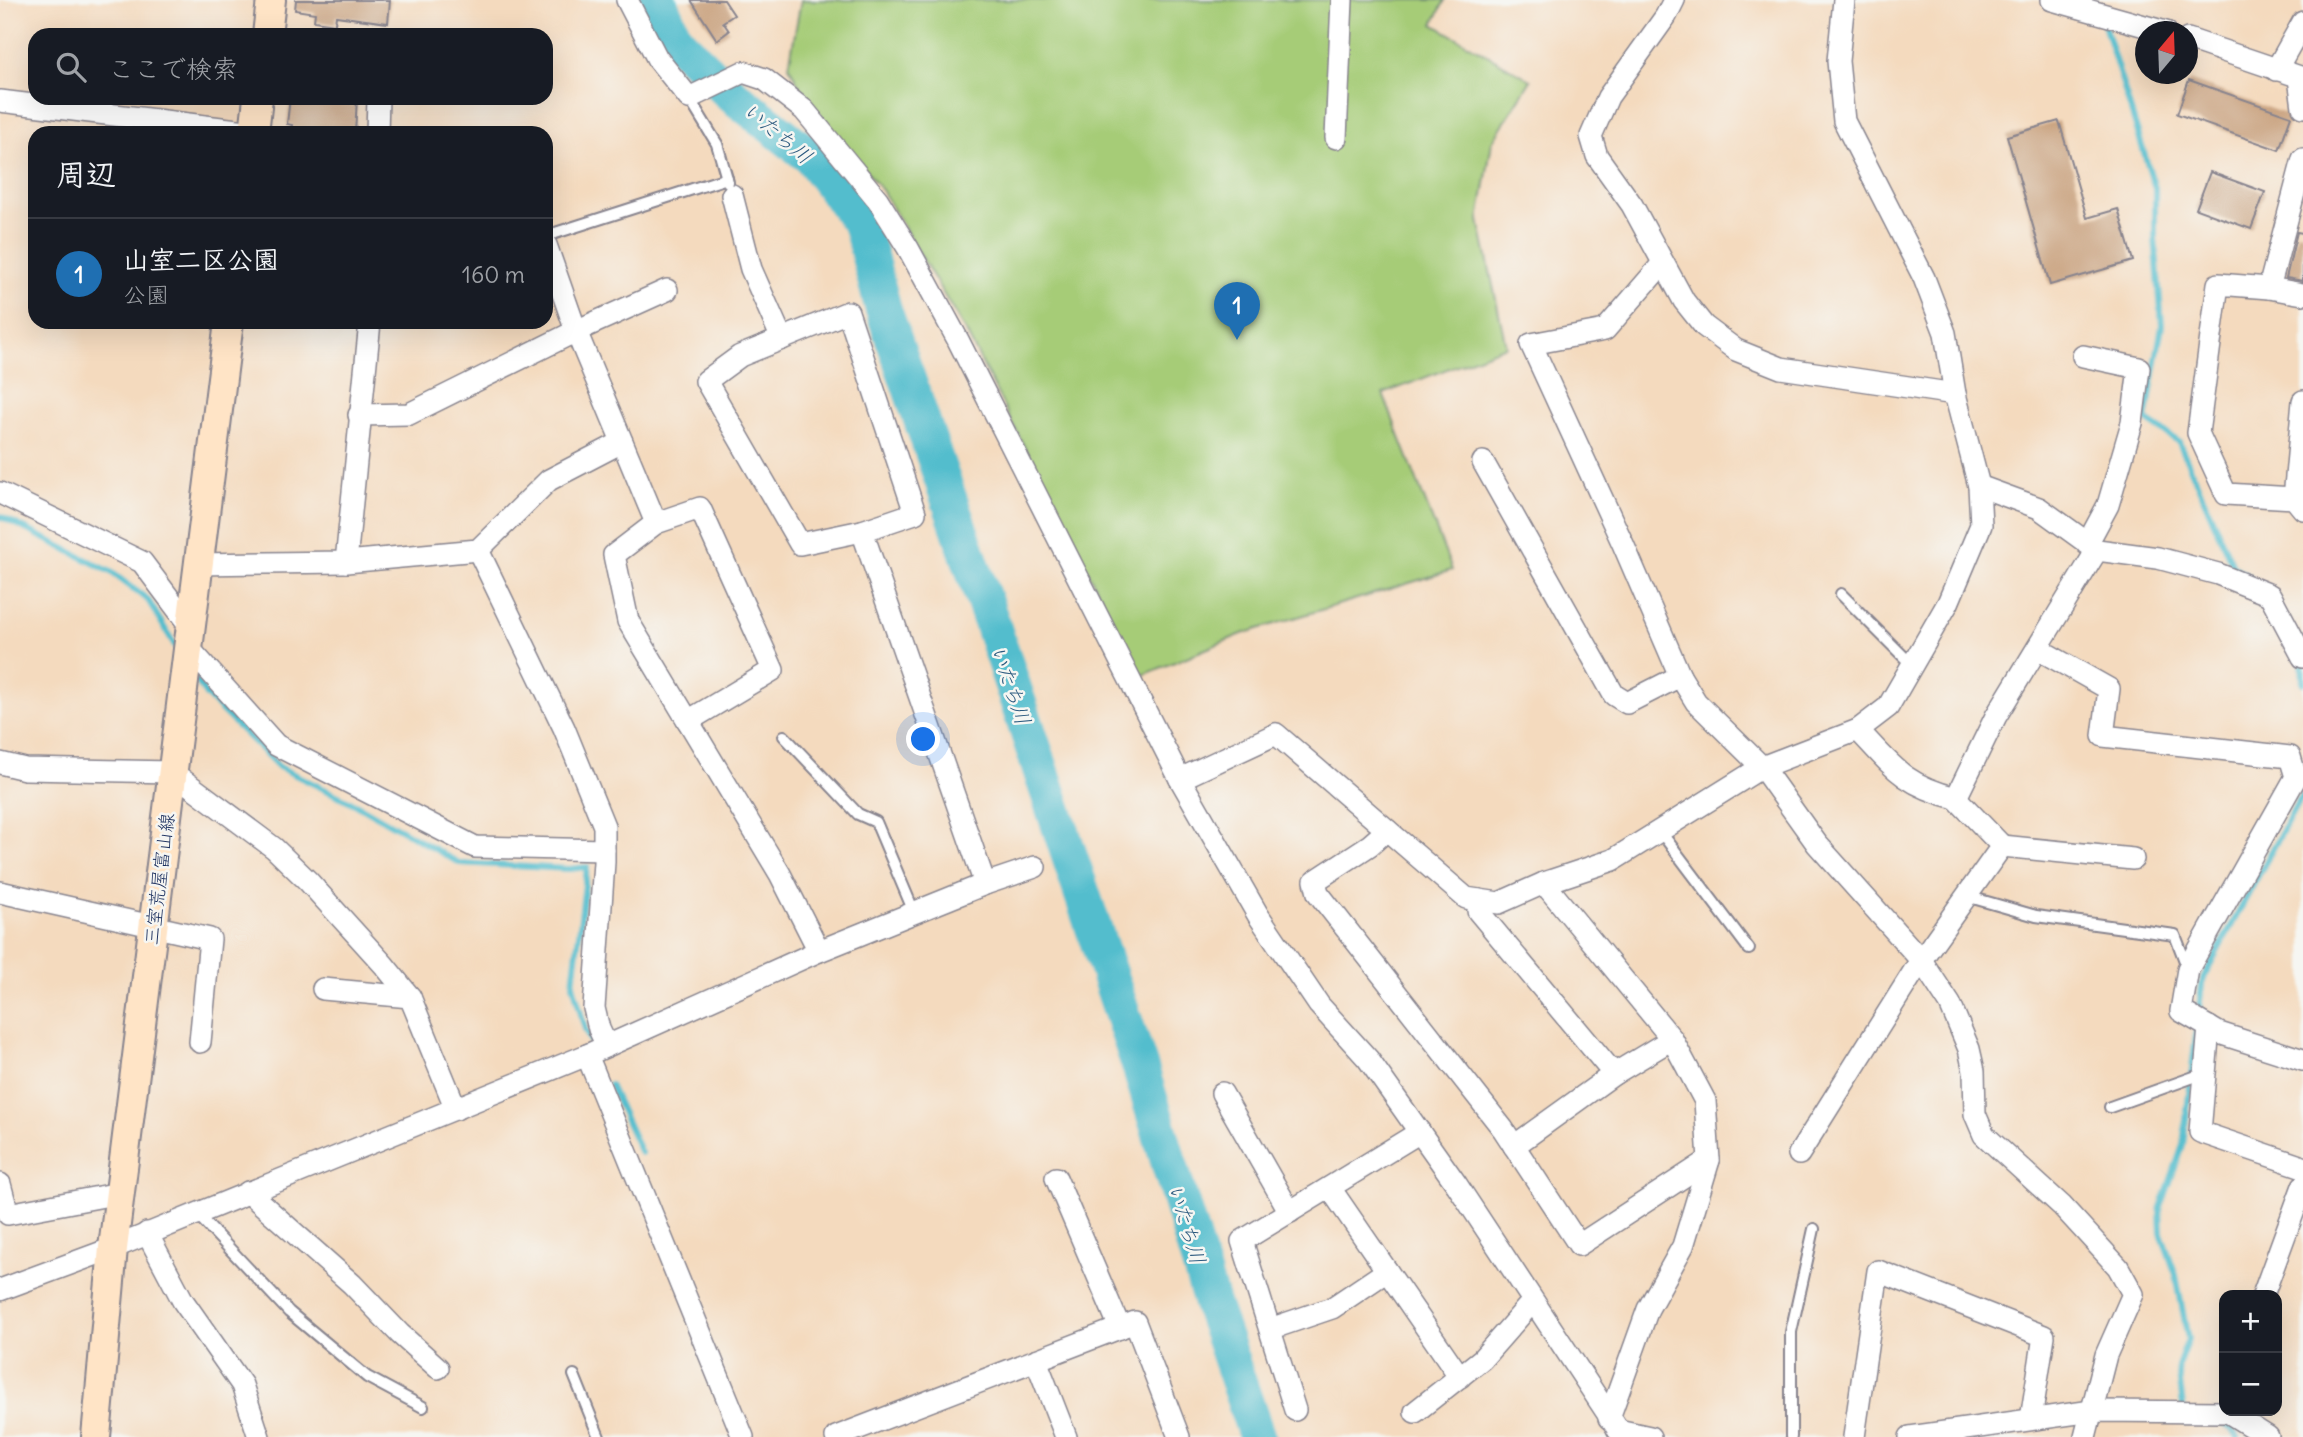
<!DOCTYPE html>
<html lang="ja">
<head>
<meta charset="utf-8">
<style>
  body { margin:0; font-family:Delius,"Klee One",sans-serif; background:#20242c; color:#f1f3f6 }
  .controls { position:absolute; right:21px; bottom:21px; display:grid; overflow:hidden; border-radius:14px; box-shadow:0 7px 28px #0002 }
  .controls button { width:63px; height:63px; display:grid; place-items:center; padding:0; border:0; border-bottom:2px solid #363941; background:#171b24; color:#f1f3f6; font:35px sans-serif }
  .compass { position:absolute; left:2135px; top:21px; width:63px; height:63px; border-radius:50%; background:#171b24; box-shadow:0 7px 28px #0002; rotate:19deg }
  .you { position:absolute; left:924px; top:740px; width:24px; height:24px; margin:-18px; border:5px solid #fff; border-radius:50%; background:#1a73e8; box-shadow:0 0 0 10px #1a73e833 }
  .badge { display:grid; place-items:center; width:46px; height:46px; border-radius:50%; background:#1f6fb2; color:#fff; font-size:23px; font-weight:700 }
  .pin { position:absolute; translate:-50% -58px; filter:drop-shadow(0 2px 4px #0008) }
  .pin::after { content:''; position:absolute; top:37px; width:24px; height:21px; background:inherit; clip-path:polygon(0 0,100% 0,50% 100%) }
  .list { margin:0; padding:0; list-style:none }
  h2 { display:flex; justify-content:space-between; align-items:center; height:91px; margin:0; padding:0 28px; font-size:30px }
  h2 small { font-size:23px; font-weight:400; color:#9ea1a6 }
  .list li { display:grid; grid-template-columns:46px 1fr auto; gap:21px; align-items:center; box-sizing:border-box; height:112px; padding:0 28px; border-top:2px solid #363941 }
  .list b { display:block; font-size:26px; white-space:nowrap }
  .list p { margin:0; font-size:23px; white-space:nowrap; color:#9ea1a6 }
  .list em { font-size:23px; font-style:normal; color:#9ea1a6 }
  .icon { flex:none; width:38px; height:38px; fill:none; stroke:currentColor; stroke-width:2; stroke-linecap:round; stroke-linejoin:round }
  .map { position:relative; flex:none; width:2303px; height:1437px; overflow:hidden }
  .search { position:absolute; background:#171b24; box-shadow:0 7px 28px #0002; left:28px; top:28px; width:525px; height:77px; display:flex; align-items:center; gap:18px; box-sizing:border-box; padding:0 24px; border-radius:21px; color:#9ea1a6; font-size:26px }
  .panel { position:absolute; background:#171b24; box-shadow:0 7px 28px #0002; left:28px; top:126px; width:525px; height:203px; border-radius:21px }
  .map>svg:first-child { display:block }
</style>
</head>
<body>
<div class="map">
<svg width="2303" height="1437" viewBox="0 0 2303 1437">
  <rect width="100%" height="100%" fill="#f6f6f2"/>
  <filter id="ink" filterUnits="userSpaceOnUse"><feTurbulence type="fractalNoise" baseFrequency=".0143" numOctaves="2"/><feDisplacementMap in="SourceGraphic" scale="14" xChannelSelector="R" yChannelSelector="G"/><feConvolveMatrix kernelMatrix="1 2 1 2 8 2 1 2 1" color-interpolation-filters="sRGB"/></filter>
  <filter id="wash" filterUnits="userSpaceOnUse"><feTurbulence type="fractalNoise" baseFrequency=".00686" numOctaves="4" result="noise"/><feDisplacementMap in="SourceGraphic" scale="28" xChannelSelector="R" yChannelSelector="G"/><feGaussianBlur stdDeviation="1.57" result="paint"/><feColorMatrix in="noise" values="0 0 0 0 0 0 0 0 0 0 0 0 0 0 0 0 0 1.4 0 .05"/><feComposite in="paint" operator="in"/></filter>
  <g filter="url(#wash)">
    <rect width="100%" height="100%" fill="#f4dabe"/>
    <path fill="#a6cc77" stroke="#607e6a" stroke-width="2" d="M801,0H1445L1433,24L1531,80L1492,142L1479,220L1506,346L1383,394L1452,570L1242,634L1141,676L967,334L882,190L806,99L789,66Z"/>
    <g fill="none" stroke-linecap="round" stroke-linejoin="round">
      <g stroke="#52bdcd" stroke-width="6">
        <path d="M2102,18L2155,188V238L2162,325L2146,420L2179,442L2233,566L2249,577"/>
        <path d="M0,516L111,572L148,600L177,649"/>
        <path d="M2302,660L2303,683"/>
        <path d="M194,676L206,695L279,767L363,808L459,863L569,869L587,867L573,984L585,1029L594,1049"/>
        <path d="M2198,1016L2203,978L2303,793"/>
        <path d="M2197,1026L2183,1145L2160,1210L2161,1233L2176,1275L2188,1339L2178,1366L2185,1423C2207,1423 2224,1416 2238,1437"/>
        <path d="M610,1085L641,1153"/>
      </g>
      <path stroke="#52bdcd" stroke-width="37" d="M658,0L675,39L731,94L811,157L861,224L883,308L989,615L1141,1070L1212,1305L1257,1437"/>
    </g>
    <g id="blocks">
      <g fill="#cba583">
        <path d="M296,0H390L388,23L336,16L335,24L314,21L315,13L295,10Z"/>
        <path d="M691,0H724L734,15L723,22L729,31L717,40Z"/>
        <path d="M2189,80L2291,116L2279,150L2177,114Z"/>
        <path d="M290,98H357L355,133H291L292,125L287,124Z"/>
        <path d="M2059,121L2087,218L2118,209L2133,261L2050,285L2007,136Z"/>
        <path d="M2210,172L2265,192L2251,229L2196,209Z"/>
        <path d="M2297,232L2303,233V281L2286,278Z"/>
      </g>
    </g>
  </g>
  <g filter="url(#ink)">
    <use href="#blocks" fill-opacity="0" stroke="#88848e" stroke-width="2"/>
    <g fill="none" stroke-linecap="round" stroke-linejoin="round">
      <defs>
        <g id="service">
          <path d="M689,98L717,144L728,182"/>
          <path d="M546,236L727,178"/>
          <path d="M1841,594L1912,665"/>
          <path d="M784,736L858,814L876,822L914,912"/>
          <path d="M1660,831L1749,949"/>
          <path d="M1966,896L2036,916L2175,935L2188,969"/>
          <path d="M2110,1107L2205,1073"/>
          <path d="M196,1213L289,1312L367,1377L423,1407"/>
          <path d="M574,1375L599,1437"/>
          <path d="M1791,1437V1332L1814,1229"/>
        </g>
        <g id="minor">
          <path d="M627,0L657,58L689,98L743,72L764,79L804,110L878,200L908,248L958,340L1180,779L1258,915L1319,1005L1368,1059L1457,1185L1623,1437"/>
          <path d="M1674,0L1666,16L1608,97L1591,136L1597,156L1632,205L1684,301L1704,326L1736,350L1781,368L1955,394"/>
          <path d="M2052,0L2166,32"/>
          <path d="M2188,39L2303,78"/>
          <path d="M2276,70L2303,22"/>
          <path d="M2299,78L2303,107"/>
          <path d="M0,101L254,132"/>
          <path d="M377,133L378,98"/>
          <path d="M1336,138L1342,0"/>
          <path d="M2303,159L2269,288L2218,284L2198,433L2226,494L2294,498L2303,509"/>
          <path d="M732,195L751,269L782,339"/>
          <path d="M546,245L576,331L656,523L614,555L628,621L780,874L819,951"/>
          <path d="M1663,263L1605,330L1531,344L1623,544L1680,676"/>
          <path d="M2269,288L2303,294"/>
          <path d="M848,312L915,513L862,531L800,544L706,381L740,356Z"/>
          <path d="M2083,356L2139,368L2132,423L2108,505L2087,544"/>
          <path d="M359,415L409,414L576,331L667,290"/>
          <path d="M1483,462L1614,695L1627,703L1680,676L1696,702L1762,767L1817,844L1921,960L1950,1004L1969,1049L1974,1071L1975,1114L1984,1135L2062,1206L2118,1267L2133,1294L2106,1355L2085,1437"/>
          <path d="M1979,486L2039,508L2097,550L2158,558L2218,574L2270,595L2303,657"/>
          <path d="M0,493L142,562L190,626"/>
          <path d="M2294,498L2303,401"/>
          <path d="M656,523L700,508L773,670L688,721"/>
          <path d="M862,531L985,884"/>
          <path d="M478,550L564,728L604,826V862L594,1008L599,1029L607,1046"/>
          <path d="M346,562L370,322"/>
          <path d="M197,564L346,562L478,550L549,480L622,442"/>
          <path d="M187,646L276,745L475,847L604,850"/>
          <path d="M2038,649L2109,689L2103,736L2290,757L2296,777L2188,969L2181,1011L2219,1033L2303,1060"/>
          <path d="M1858,730C1893,767 1904,785 1956,798L1996,716L2097,550"/>
          <path d="M0,763L25,769L172,772L274,848L308,881L384,965L410,997"/>
          <path d="M1180,779L1276,734L1466,898L1499,903L1544,883L1613,860L1762,767L1858,730L1888,707L1948,603L1981,525L1979,486L1955,394L1945,333L1924,278L1844,121L1838,61L1844,0"/>
          <path d="M1387,830L1370,845L1315,881L1318,893L1503,1129L1579,1245L1709,1160"/>
          <path d="M2002,846L2133,859"/>
          <path d="M1544,883L1672,1039L1705,1101L1709,1160L1683,1246L1648,1309L1609,1418"/>
          <path d="M0,892L210,939L200,1042"/>
          <path d="M1479,900L1478,911L1614,1074"/>
          <path d="M323,989L410,997L456,1109"/>
          <path d="M2209,1027L2200,1132L2303,1167"/>
          <path d="M587,1055L743,1437"/>
          <path d="M1222,1093L1290,1212"/>
          <path d="M1514,1146L1614,1074L1672,1039"/>
          <path d="M1799,1154L1921,960L2002,846L1956,798"/>
          <path d="M1056,1178L1120,1328"/>
          <path d="M0,1184L8,1214L120,1193"/>
          <path d="M1330,1188L1460,1377"/>
          <path d="M248,1192L352,1284L400,1334L438,1368"/>
          <path d="M147,1233L183,1301L242,1385L259,1437"/>
          <path d="M0,1290L113,1248L587,1055L819,951L985,884L1035,867"/>
          <path d="M2263,1295L2303,1186"/>
          <path d="M1270,1329L1332,1308L1387,1271"/>
          <path d="M1036,1360L1066,1437"/>
          <path d="M1295,1410L1242,1241L1420,1132"/>
          <path d="M1415,1412L1482,1359L1532,1302"/>
          <path d="M1618,1430L1650,1437"/>
          <path d="M836,1437L1135,1322L1179,1437"/>
          <path d="M1854,1437L1878,1271L2044,1336L2031,1419"/>
          <path d="M1910,1437L2092,1411L2228,1412L2268,1437"/>
        </g>
        <g id="secondary">
          <path d="M267,35L271,0"/>
          <path d="M254,133L258,98"/>
          <path d="M96,1437L113,1248L229,322"/>
        </g>
      </defs>
      <use href="#service" stroke="#88848e" stroke-width="14"/>
      <use href="#minor" stroke="#88848e" stroke-width="24"/>
      <use href="#secondary" stroke="#88848e" stroke-width="32"/>
      <use href="#service" stroke="#fff" stroke-width="10"/>
      <use href="#minor" stroke="#fff" stroke-width="21"/>
      <use href="#secondary" stroke="#ffe4c6" stroke-width="28"/>
    </g>
  </g>
  <g text-anchor="middle" dominant-baseline="central" stroke-width="5" stroke-linejoin="round" paint-order="stroke">
    <g font-size="19" fill="#1b2f5e" stroke="#f6f6f2">
      <text transform="translate(159 879) rotate(-83)">三室荒屋富山線</text>
    </g>
    <g font-size="21" font-style="italic" fill="#2c5a7f" stroke="#f6f6f2">
      <text transform="translate(778 133) rotate(40)">いたち川</text>
      <text transform="translate(1011 685) rotate(71)">いたち川</text>
      <text transform="translate(1187 1224) rotate(73)">いたち川</text>
    </g>
  </g>
</svg>
<div class="controls">
<button>+</button>
<button>−</button>
</div>
<svg class="compass" viewBox="-18 -18 36 36"><path d="M0-13l5 13h-10z" fill="#e53935"/><path d="M0 13l5-13h-10z" fill="#9ea1a6"/></svg>
<div class="you"></div>
<div class="pin badge" style="left:1237px;top:340px">1</div>
<div class="search"><svg class="icon" aria-label="search" viewBox="0 0 24 24"><circle cx="10" cy="10" r="6"/><path d="M15 15l6 6"/></svg>ここで検索</div>
<section class="panel">
<h2>周辺<small></small></h2>
<ul class="list">
<li><span class="badge">1</span><div><b>山室二区公園</b><p>公園</p></div><em>160 m</em></li>
</ul>
</section>
</div>
</body>
</html>
